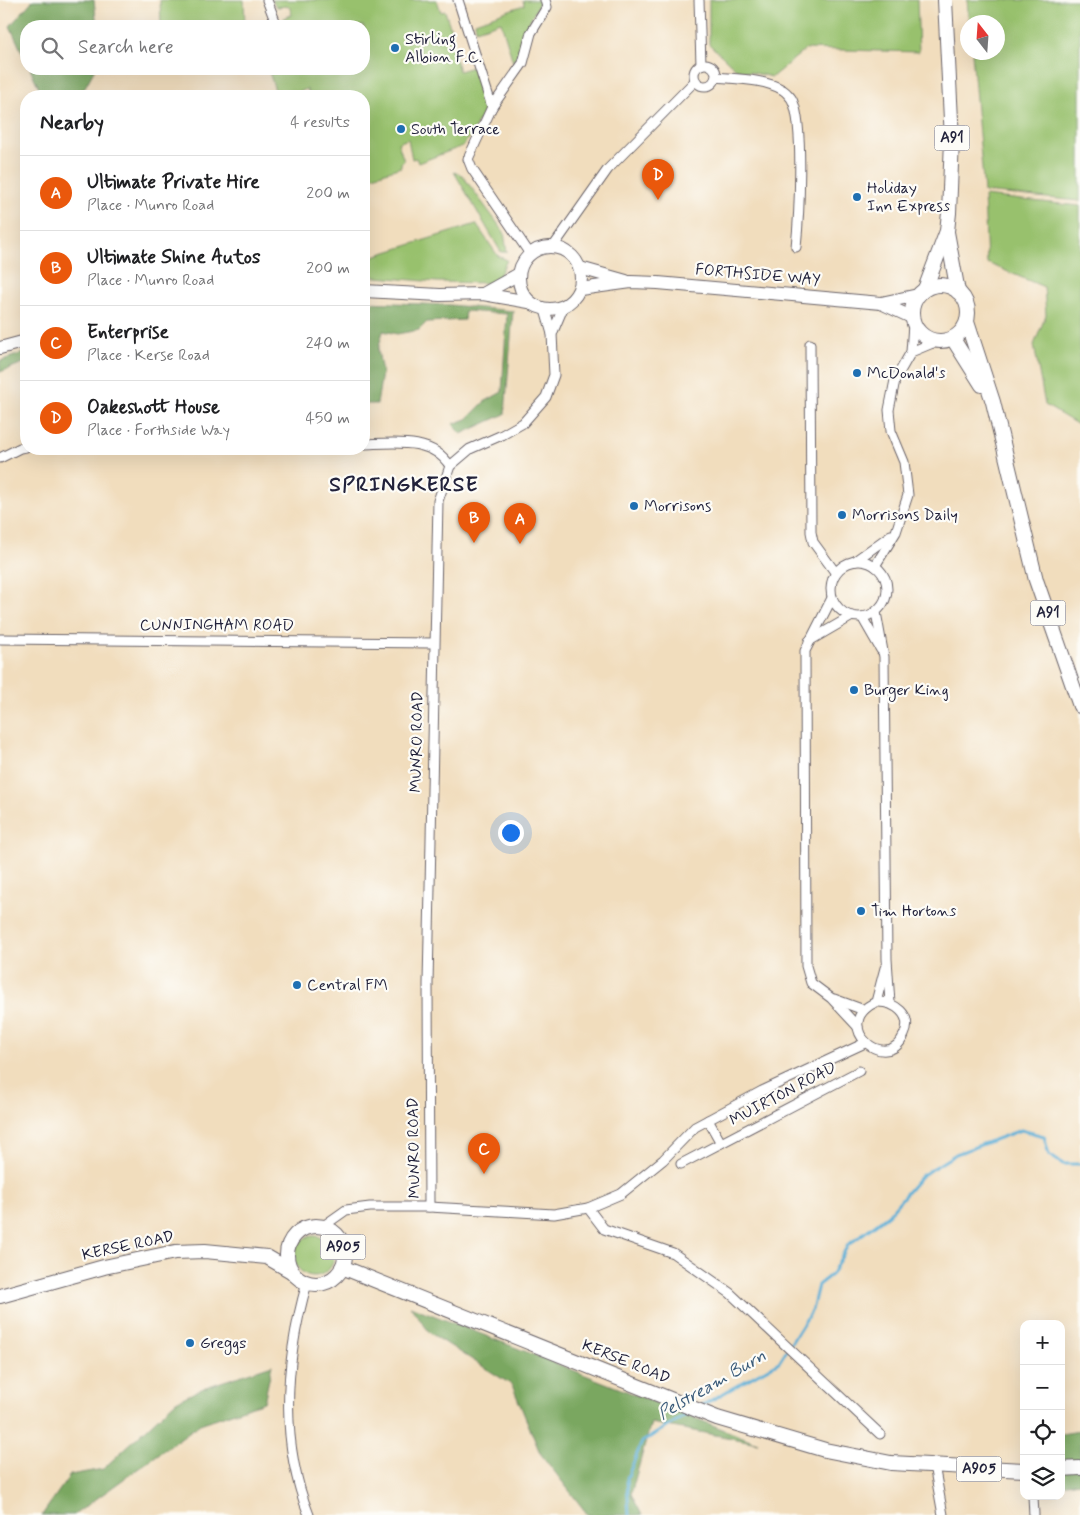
<!DOCTYPE html>
<html lang="en">
<head>
<meta charset="utf-8">
<style>
  body { margin:0; font-family:Mynerve,sans-serif; background:#f2f2f2; color:#202124 }
  .controls { position:absolute; right:15px; bottom:15px; display:grid; overflow:hidden; border-radius:10px; box-shadow:0 5px 20px #0002 }
  .controls button { width:45px; height:45px; display:grid; place-items:center; padding:0; border:0; border-bottom:1px solid #e0e0e0; background:#fff; color:#202124; font:25px sans-serif }
  .compass { position:absolute; left:960px; top:15px; width:45px; height:45px; border-radius:50%; background:#fff; box-shadow:0 5px 20px #0002; rotate:343deg }
  .you { position:absolute; left:510px; top:832px; width:18px; height:18px; margin:-12px; border:4px solid #fff; border-radius:50%; background:#1a73e8; box-shadow:0 0 0 8px #1a73e833 }
  .badge { display:grid; place-items:center; width:32px; height:32px; border-radius:50%; background:#ea580c; color:#fff; font-size:16px; font-weight:700 }
  .pin { position:absolute; translate:-50% -41px; filter:drop-shadow(0 1px 2px #0008) }
  .pin::after { content:''; position:absolute; top:26px; width:18px; height:15px; background:inherit; clip-path:polygon(0 0,100% 0,50% 100%) }
  .list { margin:0; padding:0; list-style:none }
  h2 { display:flex; justify-content:space-between; align-items:center; height:65px; margin:0; padding:0 20px; font-size:21px }
  h2 small { font-size:16px; font-weight:400; color:#757577 }
  .list li { display:grid; grid-template-columns:32px 1fr auto; gap:15px; align-items:center; box-sizing:border-box; height:75px; padding:0 20px; border-top:1px solid #e0e0e0 }
  .list b { display:block; font-size:19px; white-space:nowrap }
  .list p { margin:0; font-size:16px; white-space:nowrap; color:#757577 }
  .list em { font-size:16px; font-style:normal; color:#757577 }
  .icon { flex:none; width:28px; height:28px; fill:none; stroke:currentColor; stroke-width:2; stroke-linecap:round; stroke-linejoin:round }
  .map { position:relative; flex:none; width:1080px; height:1515px; overflow:hidden }
  .search { position:absolute; background:#fff; box-shadow:0 5px 20px #0002; left:20px; top:20px; width:350px; height:55px; display:flex; align-items:center; gap:12px; box-sizing:border-box; padding:0 18px; border-radius:20px; color:#757577; font-size:19px }
  .panel { position:absolute; background:#fff; box-shadow:0 5px 20px #0002; left:20px; top:90px; width:350px; height:365px; border-radius:20px }
  .map>svg:first-child { display:block }
</style>
</head>
<body>
<div class="map">
<svg width="1080" height="1515" viewBox="0 0 1080 1515">
  <rect width="100%" height="100%" fill="#fdfcf7"/>
  <filter id="ink" filterUnits="userSpaceOnUse"><feTurbulence type="fractalNoise" baseFrequency=".02" numOctaves="2"/><feDisplacementMap in="SourceGraphic" scale="10" xChannelSelector="R" yChannelSelector="G"/><feConvolveMatrix kernelMatrix="1 2 1 2 8 2 1 2 1" color-interpolation-filters="sRGB"/></filter>
  <filter id="wash" filterUnits="userSpaceOnUse"><feTurbulence type="fractalNoise" baseFrequency=".0096" numOctaves="4" result="noise"/><feDisplacementMap in="SourceGraphic" scale="20" xChannelSelector="R" yChannelSelector="G"/><feGaussianBlur stdDeviation="1.12" result="paint"/><feColorMatrix in="noise" values="0 0 0 0 0 0 0 0 0 0 0 0 0 0 0 0 0 1.4 0 .05"/><feComposite in="paint" operator="in"/></filter>
  <g filter="url(#wash)">
    <rect width="100%" height="100%" fill="#f1ddbd"/>
    <g fill="#98c16d" stroke="#5d7254">
      <path d="M160,0H244L245,26H161Z"/>
      <path d="M272,0H437L441,12L445,11L452,33L448,34L459,71L476,66L486,106L474,130L463,146L418,163L416,158L412,159L408,139L398,143L404,161L401,163V167L364,179V96H310L307,89L286,96H277L268,69H364V26H286L283,18L292,15L289,6L277,7Z"/>
      <path d="M523,0H539L540,2L521,37L519,52L513,62L501,22L476,30L475,22L524,5Z"/>
      <path d="M709,0H917L919,52L806,49L772,77L736,69L709,44Z"/>
      <path d="M967,0H1080V201L984,192L972,53L998,52V22H969Z"/>
      <path d="M454,172L462,175L504,232L507,252H501Z"/>
      <path d="M984,196L1080,206V426L1045,405L1034,345L1046,315L1044,287L987,263Z"/>
      <path d="M476,224L498,256L507,260L498,278L490,283L437,282L364,276V259Z"/>
      <circle cx="314" cy="1256" r="20"/>
    </g>
    <g fill="#7aa760" stroke="#4e644e">
      <path d="M33,0H94L97,26H26V61L10,26Z"/>
      <path d="M30,69H95L80,96H43Z"/>
      <path d="M364,302L450,305L513,311L505,414L461,434L453,424L467,419L484,402L502,392L507,314L465,311L464,320L427,322L419,330L397,334L383,331L378,350L382,373L377,404H364Z"/>
      <path d="M26,352V362L0,372V361Z"/>
      <path d="M410,1306L758,1443L651,1423L631,1494L642,1515H588L540,1453L512,1385L430,1333Z"/>
      <path d="M272,1365L264,1402L200,1424L74,1515H42L70,1475L103,1469L176,1401L206,1387Z"/>
      <path d="M1080,1431V1482L1061,1485V1434Z"/>
    </g>
    <g fill="none" stroke-linecap="round" stroke-linejoin="round">
      <g stroke="#5baed6" stroke-width="3">
        <path d="M699,1407L779,1362L812,1310L818,1285L832,1274L848,1245L888,1215L921,1176L956,1154L1021,1130L1044,1136L1049,1155L1063,1164H1080"/>
        <path d="M629,1515L627,1478L642,1442L691,1412"/>
      </g>
    </g>
  </g>
  <g filter="url(#ink)">
    <g fill="none" stroke-linecap="round" stroke-linejoin="round">
      <defs>
        <g id="street">
          <path d="M267,0L277,26"/>
          <path d="M458,0L492,107L468,159L472,169L530,254"/>
          <path d="M699,0L701,65"/>
          <circle cx="705" cy="75" r="11"/>
          <path d="M716,77C736,79 765,79 783,90C786,92 792,98 793,102C804,126 799,218 796,247"/>
          <path d="M492,107L523,63L531,33L547,7L545,0"/>
          <path d="M553,247L608,169L695,81"/>
          <path d="M545,310L552,334L563,308"/>
          <path d="M810,344L811,532L813,542L835,572"/>
          <path d="M911,352L935,342"/>
          <path d="M364,444C393,443 432,437 450,466"/>
          <path d="M0,458L20,448L26,447"/>
          <circle cx="859" cy="589" r="28"/>
          <path d="M855,561L891,535"/>
          <path d="M875,566L896,532L908,495L904,462L891,431L889,410L895,380L911,352L913,324"/>
          <path d="M832,598L805,651L806,966L811,983L831,998L858,1027"/>
          <path d="M876,612L884,657L887,959L890,1003"/>
          <path d="M862,617L881,650"/>
          <path d="M0,639L434,643"/>
          <path d="M809,641L852,616"/>
          <path d="M834,999L864,1010"/>
          <path d="M876,1002C894,1001 914,1015 904,1035C886,1076 829,1023 876,1002L885,968"/>
          <path d="M708,1120L721,1143"/>
          <path d="M681,1164L859,1071"/>
          <path d="M429,1207L428,984L438,501L450,466L470,449L502,435L523,423L546,397L554,375L552,334"/>
          <path d="M588,1208L604,1229L673,1253L730,1293L880,1434"/>
          <path d="M322,1227L346,1210L370,1207H429L554,1214L588,1208L621,1194L663,1160L695,1127L762,1091L865,1043"/>
          <path d="M307,1283C285,1360 279,1440 309,1515"/>
          <path d="M934,1465L943,1515"/>
          <path d="M1033,1496L1034,1515"/>
        </g>
        <g id="secondary">
          <circle cx="550" cy="278" r="31"/>
          <path d="M580,268L626,281"/>
          <path d="M580,289L631,282L658,283L881,303L918,295"/>
          <path d="M364,291L440,295L483,294L529,302"/>
          <path d="M483,294L517,275"/>
          <path d="M881,303L911,317"/>
          <path d="M0,348L26,341"/>
        </g>
        <g id="primary">
          <path d="M947,232L958,292"/>
          <circle cx="940" cy="313" r="28"/>
          <path d="M925,289L947,231L949,213L952,140L945,0"/>
          <path d="M967,322L993,402L1036,580L1080,706"/>
          <path d="M953,339L982,385"/>
          <circle cx="316" cy="1255" r="29"/>
          <path d="M342,1267L717,1418L825,1450L891,1463L1024,1470"/>
          <path d="M0,1296L104,1267L175,1252L205,1251L267,1257L291,1271"/>
          <path d="M1061,1469L1080,1468"/>
        </g>
      </defs>
      <use href="#street" stroke="#6a6368" stroke-width="11"/>
      <use href="#secondary" stroke="#6a6368" stroke-width="14"/>
      <use href="#primary" stroke="#6a6368" stroke-width="16"/>
      <use href="#street" stroke="#fff" stroke-width="9"/>
      <use href="#secondary" stroke="#fff" stroke-width="12"/>
      <use href="#primary" stroke="#fff" stroke-width="14"/>
    </g>
  </g>
  <g fill="#1f6fb2" stroke="#fdfcf7" stroke-width="2">
    <circle cx="395" cy="48" r="5"/>
    <circle cx="401" cy="129" r="5"/>
    <circle cx="857" cy="197" r="5"/>
    <circle cx="857" cy="373" r="5"/>
    <circle cx="634" cy="506" r="5"/>
    <circle cx="842" cy="515" r="5"/>
    <circle cx="854" cy="690" r="5"/>
    <circle cx="861" cy="911" r="5"/>
    <circle cx="297" cy="985" r="5"/>
    <circle cx="190" cy="1343" r="5"/>
  </g>
  <g text-anchor="middle" dominant-baseline="central" stroke-width="4.5" stroke-linejoin="round" paint-order="stroke">
    <g fill="#fdfcf7" stroke="#646373" stroke-width="1">
      <rect x="934.5" y="125.5" width="35" height="25" rx="4"/>
      <rect x="1030.5" y="600.5" width="35" height="25" rx="4"/>
      <rect x="320.5" y="1234.5" width="45" height="25" rx="4"/>
      <rect x="956.5" y="1456.5" width="45" height="25" rx="4"/>
    </g>
    <g font-size="15" font-weight="bold" fill="#22223b">
      <text x="952" y="138">A91</text>
      <text x="1048" y="613">A91</text>
      <text x="343" y="1247">A905</text>
      <text x="979" y="1469">A905</text>
    </g>
    <g font-size="16" fill="#22223b" stroke="#fdfcf7" text-anchor="start">
      <text x="405" y="39">Stirling<tspan x="405" dy="18">Albion F.C.</tspan></text>
      <text x="411" y="129">South Terrace</text>
      <text x="867" y="188">Holiday<tspan x="867" dy="18">Inn Express</tspan></text>
      <text x="867" y="373">McDonald's</text>
      <text x="644" y="506">Morrisons</text>
      <text x="852" y="515">Morrisons Daily</text>
      <text x="864" y="690">Burger King</text>
      <text x="871" y="911">Tim Hortons</text>
      <text x="307" y="985">Central FM</text>
      <text x="200" y="1343">Greggs</text>
    </g>
    <g font-size="16" fill="#22223b" stroke="#fdfcf7">
      <text transform="translate(758 275) rotate(5)">FORTHSIDE WAY</text>
      <text x="217" y="625">CUNNINGHAM ROAD</text>
      <text transform="translate(417 742) rotate(-89)">MUNRO ROAD</text>
      <text transform="translate(783 1094) rotate(-28)">MUIRTON ROAD</text>
      <text transform="translate(414 1148) rotate(-91)">MUNRO ROAD</text>
      <text transform="translate(128 1246) rotate(-12)">KERSE ROAD</text>
      <text transform="translate(626 1362) rotate(22)">KERSE ROAD</text>
    </g>
    <g font-size="18" font-style="italic" fill="#395a79" stroke="#fdfcf7">
      <text transform="translate(712 1385) rotate(-30)">Pelstream Burn</text>
    </g>
    <g font-size="21" font-weight="bold" letter-spacing="1" fill="#22223b" stroke="#fdfcf7">
      <text x="404" y="485">SPRINGKERSE</text>
    </g>
  </g>
</svg>
<div class="controls">
<button>+</button>
<button>−</button>
<button><svg class="icon" aria-label="locate" viewBox="0 0 24 24"><circle cx="12" cy="12" r="6"/><path d="M12 2v4M12 18v4M2 12h4M18 12h4"/></svg></button>
<button><svg class="icon" aria-label="layers" viewBox="0 0 24 24"><path d="M12 4l9 5-9 5-9-5zM3 14l9 5 9-5"/></svg></button>
</div>
<svg class="compass" viewBox="-18 -18 36 36"><path d="M0-13l5 13h-10z" fill="#e53935"/><path d="M0 13l5-13h-10z" fill="#757577"/></svg>
<div class="you"></div>
<div class="pin badge" style="left:520px;top:544px">A</div>
<div class="pin badge" style="left:474px;top:543px">B</div>
<div class="pin badge" style="left:484px;top:1174px">C</div>
<div class="pin badge" style="left:658px;top:200px">D</div>
<div class="search"><svg class="icon" aria-label="search" viewBox="0 0 24 24"><circle cx="10" cy="10" r="6"/><path d="M15 15l6 6"/></svg>Search here</div>
<section class="panel">
<h2>Nearby<small>4 results</small></h2>
<ul class="list">
<li><span class="badge">A</span><div><b>Ultimate Private Hire</b><p>Place · Munro Road</p></div><em>200 m</em></li>
<li><span class="badge">B</span><div><b>Ultimate Shine Autos</b><p>Place · Munro Road</p></div><em>200 m</em></li>
<li><span class="badge">C</span><div><b>Enterprise</b><p>Place · Kerse Road</p></div><em>240 m</em></li>
<li><span class="badge">D</span><div><b>Oakeshott House</b><p>Place · Forthside Way</p></div><em>450 m</em></li>
</ul>
</section>
</div>
</body>
</html>
